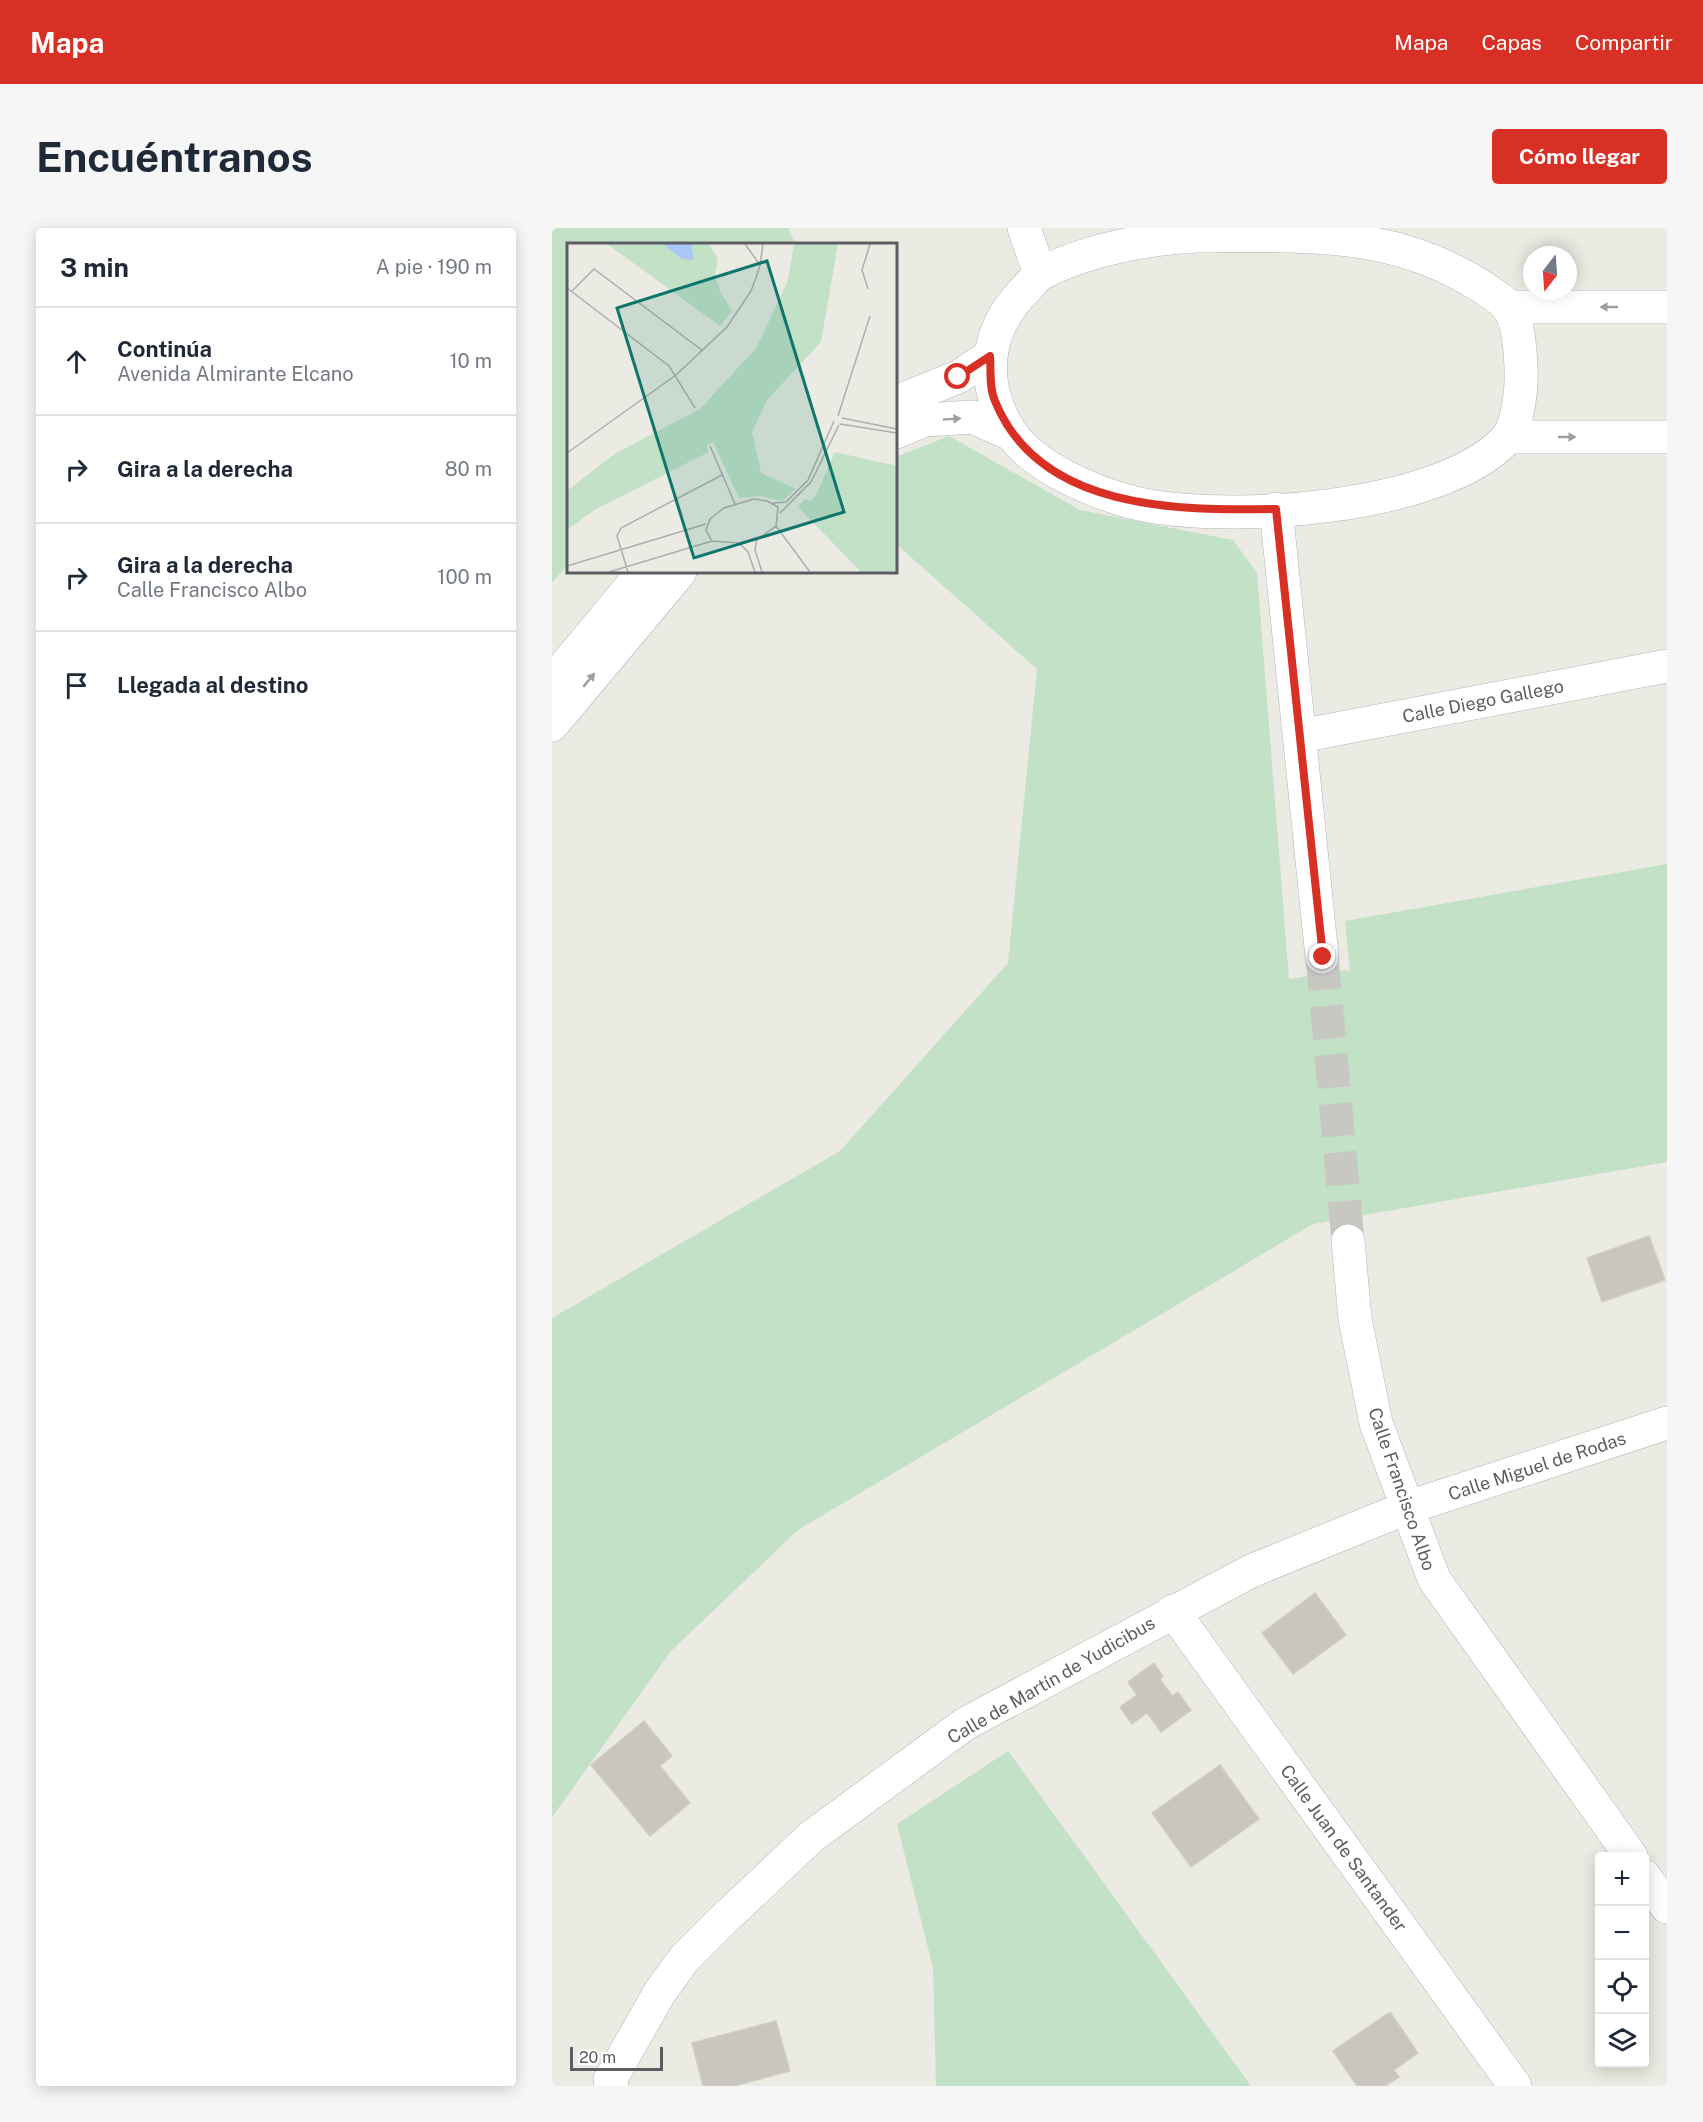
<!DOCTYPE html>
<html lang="es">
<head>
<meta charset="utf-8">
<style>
  body { margin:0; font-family:"Public Sans",sans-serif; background:#f6f6f7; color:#1f2937 }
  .controls { position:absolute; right:18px; bottom:18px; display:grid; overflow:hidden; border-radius:6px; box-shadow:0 3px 15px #0003 }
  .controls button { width:54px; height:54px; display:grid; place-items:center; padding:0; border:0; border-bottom:2px solid #e0e1e3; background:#fff; color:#1f2937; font:30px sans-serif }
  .compass { position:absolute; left:971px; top:18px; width:54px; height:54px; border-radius:50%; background:#fff; box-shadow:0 3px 15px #0003; rotate:197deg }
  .scale { position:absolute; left:18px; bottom:15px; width:93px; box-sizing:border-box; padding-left:6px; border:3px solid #5b5d62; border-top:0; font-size:16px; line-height:21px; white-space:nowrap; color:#5b5d62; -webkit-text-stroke:4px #fff; paint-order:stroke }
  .stop { position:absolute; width:18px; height:18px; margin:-14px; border:4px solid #d93025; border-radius:50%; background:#fff }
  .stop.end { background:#d93025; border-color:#fff; box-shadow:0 2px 6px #0008 }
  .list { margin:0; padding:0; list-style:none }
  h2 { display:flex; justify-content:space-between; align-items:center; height:78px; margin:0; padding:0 24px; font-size:26px }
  h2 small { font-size:20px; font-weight:400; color:#747a83 }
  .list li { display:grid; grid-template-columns:39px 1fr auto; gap:18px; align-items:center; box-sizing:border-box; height:108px; padding:0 24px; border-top:2px solid #e0e1e3 }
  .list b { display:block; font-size:22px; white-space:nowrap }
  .list p { margin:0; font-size:20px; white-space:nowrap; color:#747a83 }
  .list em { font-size:20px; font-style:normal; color:#747a83 }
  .icon { flex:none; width:33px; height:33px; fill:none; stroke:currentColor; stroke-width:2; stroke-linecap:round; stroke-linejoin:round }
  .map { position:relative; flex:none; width:1115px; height:1858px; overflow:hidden; border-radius:6px }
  header { display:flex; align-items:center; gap:36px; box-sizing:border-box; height:84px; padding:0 30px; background:#d93025; color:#fff }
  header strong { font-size:28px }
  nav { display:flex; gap:33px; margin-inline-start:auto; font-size:21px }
  .intro { display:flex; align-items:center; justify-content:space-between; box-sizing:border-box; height:144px; padding:0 36px }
  h1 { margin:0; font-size:42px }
  .button { padding:15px 27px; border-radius:6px; background:#d93025; color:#fff; font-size:21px; font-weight:700 }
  main { display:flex; gap:36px; padding:0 36px }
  aside { flex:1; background:#fff; border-radius:6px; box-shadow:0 3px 15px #0003 }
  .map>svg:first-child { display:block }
</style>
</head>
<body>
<header>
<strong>Mapa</strong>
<nav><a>Mapa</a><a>Capas</a><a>Compartir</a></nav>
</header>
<div class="intro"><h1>Encuéntranos</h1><a class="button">Cómo llegar</a></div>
<main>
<aside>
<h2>3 min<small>A pie · 190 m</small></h2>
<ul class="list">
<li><svg class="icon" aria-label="ahead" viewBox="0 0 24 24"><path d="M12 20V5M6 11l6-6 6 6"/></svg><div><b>Continúa</b><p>Avenida Almirante Elcano</p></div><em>10 m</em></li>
<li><svg class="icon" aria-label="right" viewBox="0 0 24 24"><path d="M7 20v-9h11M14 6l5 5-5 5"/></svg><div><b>Gira a la derecha</b></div><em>80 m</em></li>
<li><svg class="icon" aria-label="right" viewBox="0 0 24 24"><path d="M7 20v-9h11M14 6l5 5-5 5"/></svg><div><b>Gira a la derecha</b><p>Calle Francisco Albo</p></div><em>100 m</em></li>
<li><svg class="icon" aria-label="arrive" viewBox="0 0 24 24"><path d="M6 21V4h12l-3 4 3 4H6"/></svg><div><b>Llegada al destino</b></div></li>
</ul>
</aside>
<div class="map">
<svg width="1115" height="1858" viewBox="0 0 1115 1858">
  <rect width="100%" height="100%" fill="#ecebe3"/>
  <g fill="#c2e1c7">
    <path d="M0,0H236L244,16H16V336L0,355Z"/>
    <path d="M397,208L528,282L681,312L705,345L737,751L798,742L793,693L1115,636V934L761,996L246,1302L119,1423L0,1589V1090L288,923L456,735L485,441L344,316V229Z"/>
    <path d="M456,1523L699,1858H384L381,1740L345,1596Z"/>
  </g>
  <g fill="#c8c6bf" stroke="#d0cec2" stroke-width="1.5">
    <path d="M1097,1008L1113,1052L1050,1074L1035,1030Z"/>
    <path d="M763,1365L794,1407L741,1446L710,1405Z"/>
    <path d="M602,1435L611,1448L608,1451L620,1468L626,1464L639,1482L609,1504L595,1485L580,1496L568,1479L585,1467L576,1454Z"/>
    <path d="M92,1493L120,1528L108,1538L138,1575L98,1608L39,1537Z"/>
    <path d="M668,1537L707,1591L639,1639L600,1585Z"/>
    <path d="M838,1784L866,1825L842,1842L847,1849L833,1858H805L781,1823Z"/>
    <path d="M224,1793L238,1843L182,1858H151L140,1815Z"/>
  </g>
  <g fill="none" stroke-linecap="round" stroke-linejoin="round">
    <path stroke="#c8c8c3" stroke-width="33" stroke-dasharray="33 16" stroke-linecap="butt" d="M770,729L796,1013"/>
    <defs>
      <g id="minor">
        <path d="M472,0L488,46"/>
        <path d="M646,8C760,8 853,0 949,72C967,86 968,117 969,140C970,158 967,196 954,211C890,282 668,297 579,274C541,264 482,239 459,205C428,157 432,104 471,64C477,58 483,49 490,45C534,22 597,10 646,8Z"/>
        <path d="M958,79H1115"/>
        <path d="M344,174L406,149L438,128"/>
        <path d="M344,204L373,192L420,189L461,207"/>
        <path d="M956,209H1115"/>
        <path d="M724,281L770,729"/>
        <path d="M0,454L91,344"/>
        <path d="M0,497L128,344"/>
        <path d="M748,508L1115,438"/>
        <path d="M796,1013L803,1091L824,1195L882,1351L1079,1628"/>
        <path d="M621,1383L963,1858"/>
        <path d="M1092,1648L1115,1679"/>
        <path d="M60,1858L58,1852L108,1764L132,1731L171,1692L259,1609L413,1496L699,1343L854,1280L1115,1195"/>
      </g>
    </defs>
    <use href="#minor" stroke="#b3b4b9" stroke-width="34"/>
    <use href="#minor" stroke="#fff" stroke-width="33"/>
  </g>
  <defs><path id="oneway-solid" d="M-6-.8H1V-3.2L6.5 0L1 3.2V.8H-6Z" transform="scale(1.5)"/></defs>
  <g fill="#9d9ea1">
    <use href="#oneway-solid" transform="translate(1057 79) rotate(180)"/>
    <use href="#oneway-solid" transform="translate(400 191) rotate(-4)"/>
    <use href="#oneway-solid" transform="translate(1015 209)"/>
    <use href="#oneway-solid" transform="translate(37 452) rotate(-50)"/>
  </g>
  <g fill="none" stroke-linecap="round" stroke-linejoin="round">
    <path stroke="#d93025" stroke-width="8" d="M406,149L438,128C439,142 437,160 443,173C487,282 625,283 724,281L771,729"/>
  </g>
  <g text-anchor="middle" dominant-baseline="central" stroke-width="4.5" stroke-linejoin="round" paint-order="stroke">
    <g font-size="18" fill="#5b5d62" stroke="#fff">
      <text transform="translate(931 473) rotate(-11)">Calle Diego Gallego</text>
      <text transform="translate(985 1238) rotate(-18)">Calle Miguel de Rodas</text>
      <text transform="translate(850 1261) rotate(71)">Calle Francisco Albo</text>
      <text transform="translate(499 1452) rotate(-30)">Calle de Martín de Yudicibus</text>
      <text transform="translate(792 1620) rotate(54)">Calle Juan de Santander</text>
    </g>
  </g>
  <g transform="translate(15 15)">
    <rect width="330" height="330" fill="#ecebe3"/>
    <path d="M40,1H142L151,16L148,33L154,50L165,68L153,83ZM227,1H271L254,99L200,157L185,189L194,230L229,246L215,258L194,253L172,255L146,199L139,202L142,209L29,266L0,287L1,247L49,210L133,166L190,104L221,37ZM268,209L330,223V329H294L231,264L237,256L244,258L249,252Z" fill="#c2e1c7"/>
    <path d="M96,1H124L127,17L115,16Z" fill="#a9c8f6"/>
    <path fill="none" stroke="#aeaeab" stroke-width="1.5" d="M193,22L196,1M0,45L102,123L128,165M301,46L295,27L303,1M5,48L27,26L136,108M271,173L303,73M275,175L330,186M273,181L330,190M143,203L168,261M0,210L109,132L160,84L184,48L191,29L193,22L178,1M187,256L200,258L211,264L209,283L195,293L172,300L145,298L139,287L143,276L157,265ZM206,260L219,259L241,237L267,178M213,270L244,239L272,182M209,283L243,329M190,295L188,307L195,329M172,300L181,309L188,329M0,323L139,281M42,329L145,298M61,329L50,293L54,285L155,232"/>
    <path fill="#0f766e" fill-opacity="0.15" stroke="#0f766e" stroke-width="3" d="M200,18L277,269L127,315L50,65Z"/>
    <rect width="330" height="330" fill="none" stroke="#5b5d62" stroke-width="3"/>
  </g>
</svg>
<div class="controls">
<button>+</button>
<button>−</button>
<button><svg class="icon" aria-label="locate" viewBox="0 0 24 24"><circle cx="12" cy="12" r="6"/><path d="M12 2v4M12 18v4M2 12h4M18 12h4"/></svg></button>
<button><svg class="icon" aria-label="layers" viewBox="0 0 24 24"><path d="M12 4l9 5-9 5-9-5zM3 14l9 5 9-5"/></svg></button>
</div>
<svg class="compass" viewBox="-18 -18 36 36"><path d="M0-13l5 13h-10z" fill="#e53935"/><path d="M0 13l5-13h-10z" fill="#747a83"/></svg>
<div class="scale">20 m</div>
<div class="stop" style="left:406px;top:149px"></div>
<div class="stop end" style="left:771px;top:729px"></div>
</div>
</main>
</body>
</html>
